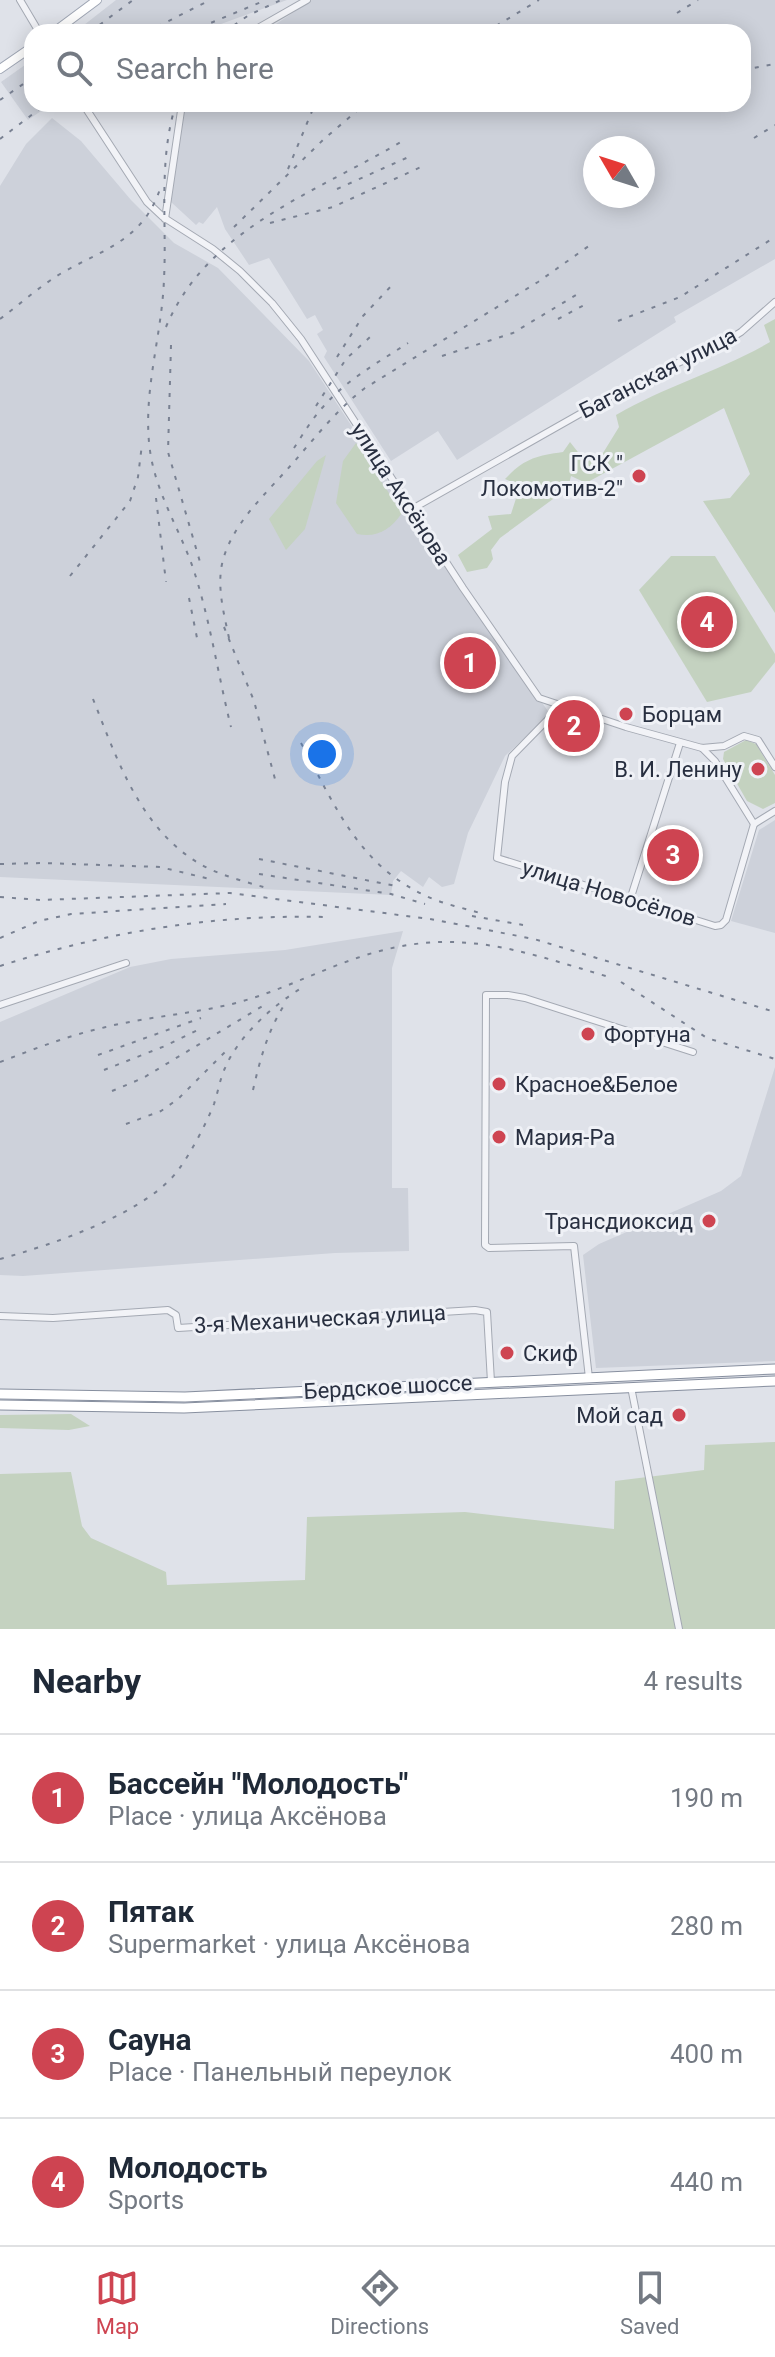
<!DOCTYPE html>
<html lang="en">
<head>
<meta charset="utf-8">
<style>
  body { margin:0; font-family:Roboto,sans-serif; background:#f6f6f7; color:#1f2937 }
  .compass { position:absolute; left:583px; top:136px; width:72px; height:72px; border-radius:50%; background:#fff; box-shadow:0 4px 20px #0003; rotate:309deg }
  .you { position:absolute; left:322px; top:754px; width:28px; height:28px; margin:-20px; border:6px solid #fff; border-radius:50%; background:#1a73e8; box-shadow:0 0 0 12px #1a73e833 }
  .badge { display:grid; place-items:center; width:52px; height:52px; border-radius:50%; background:#ce4451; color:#fff; font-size:26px; font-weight:700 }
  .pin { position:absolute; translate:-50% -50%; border:4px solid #fff; box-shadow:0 2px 8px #0006 }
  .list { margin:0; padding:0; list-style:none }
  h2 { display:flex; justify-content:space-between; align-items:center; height:104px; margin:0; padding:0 32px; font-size:34px }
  h2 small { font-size:26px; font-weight:400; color:#747a83 }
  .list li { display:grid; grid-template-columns:52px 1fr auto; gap:24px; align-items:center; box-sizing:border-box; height:128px; padding:0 32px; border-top:2px solid #e0e1e3 }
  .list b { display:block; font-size:30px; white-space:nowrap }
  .list p { margin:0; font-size:26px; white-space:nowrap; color:#747a83 }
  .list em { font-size:26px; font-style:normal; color:#747a83 }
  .icon { flex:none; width:44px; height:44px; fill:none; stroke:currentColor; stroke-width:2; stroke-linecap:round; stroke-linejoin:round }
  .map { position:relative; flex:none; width:775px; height:1629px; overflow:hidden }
  .search { position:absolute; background:#fff; box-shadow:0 4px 20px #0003; left:24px; right:24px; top:24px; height:88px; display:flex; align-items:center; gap:20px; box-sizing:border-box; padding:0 28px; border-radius:24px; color:#747a83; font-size:30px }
  .sheet { height:616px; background:#fff }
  nav { display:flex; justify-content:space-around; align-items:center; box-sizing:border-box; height:112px; border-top:2px solid #e0e1e3; background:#fff; font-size:22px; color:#747a83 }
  nav a { display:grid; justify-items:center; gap:4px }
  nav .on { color:#ce4451 }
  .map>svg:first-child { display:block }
</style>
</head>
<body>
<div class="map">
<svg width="775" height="1629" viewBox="0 0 775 1629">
  <rect width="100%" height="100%" fill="#dfe2e9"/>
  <g fill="#cdd1da" fill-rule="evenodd">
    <path d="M116,0H287L199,32H75Z"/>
    <path d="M312,0H775V259L674,317L676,322L457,460L438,431L391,461L324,357L327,351L317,334L323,330L315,315L307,319L269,258L249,265L225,229L217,207L203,224L199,222L196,225L171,202L185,104H743V32H264ZM595,148H643V196H595Z"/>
    <path d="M32,60V104H51L28,120L1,82Z"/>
    <path d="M52,118L81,141L131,200L174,243L218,268L309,361L402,503L550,714L505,756L468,833L454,884L442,887L429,877L423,887L401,871L393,881L391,895L0,877V186L26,144Z"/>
    <path d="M775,820V933L731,921L759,830Z"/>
    <path d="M403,931L392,968V1188H408L409,1251L335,1253L23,1276L0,1275V1022L130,967L171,959L285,950Z"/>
    <path d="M775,1067V1361L596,1368L583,1255L599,1244L721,1191L741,1176Z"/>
  </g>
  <g fill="#c4d2c0">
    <path d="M775,319V613L703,501L730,498L750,474L724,408L586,483L571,476L568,488L500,538L491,550L493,559L487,568L467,572L458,555L492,529L488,516L511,514L520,486L505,479C525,458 536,456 563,452L570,442L585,461L596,460L603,453L619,427L616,415C665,386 720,371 770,342L764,325Z"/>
    <path d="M356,443L402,513C390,530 377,538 357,534L336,503L343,461Z"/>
    <path d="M326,455L305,529L286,550L269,519L317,461Z"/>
    <path d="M671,556H715L775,654V662L751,692L707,702L639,590Z"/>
    <path d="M746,740L756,744L775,775V803L763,809L747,801L723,759L724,752Z"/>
    <path d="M71,1414L90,1426L69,1430L0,1428V1415Z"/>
    <path d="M775,1442V1629H0V1474L71,1472L82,1526L91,1538L166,1572L167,1585L305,1580L307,1517L465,1512L614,1529L615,1481L704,1470L705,1445Z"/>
  </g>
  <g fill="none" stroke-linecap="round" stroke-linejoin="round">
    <defs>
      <g id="minor">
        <path d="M20,0L39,32"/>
        <path d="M251,32L307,0"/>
        <path d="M83,104L147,202L163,217L213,249L240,271L272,303L301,339L463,588L539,698L626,727L702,748L724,746L744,736L758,740L775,767"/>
        <path d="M165,219L182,104"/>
        <path d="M412,509L645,377L720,345L741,332L775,302"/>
        <path d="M560,707L512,756L505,782L497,858L715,926L721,925L726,920L754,824"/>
        <path d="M702,748L715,761L754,824L775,811"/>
        <path d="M630,900L680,743"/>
        <path d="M0,1005L126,963"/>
        <path d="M0,1316L53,1318L168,1310L176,1315L178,1328L475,1310L487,1312L491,1382"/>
        <path d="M589,1378L574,1246L489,1248L485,1245L486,995H508L525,998L693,1052"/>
        <path d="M631,1387L679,1629"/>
      </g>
      <g id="major">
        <path d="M54,32L97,0"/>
        <path d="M0,69L32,47"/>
      </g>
      <g id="highway">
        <path d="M0,1394L185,1397L775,1369"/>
        <path d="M0,1405L184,1408L775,1381"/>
      </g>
    </defs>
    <use href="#minor" stroke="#a4a9b3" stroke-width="8"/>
    <use href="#major" stroke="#9fa6b4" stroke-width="10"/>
    <use href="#highway" stroke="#878f9f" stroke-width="11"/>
    <use href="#minor" stroke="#f2f3f7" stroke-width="6"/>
    <use href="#major" stroke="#fff" stroke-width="8"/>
    <use href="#highway" stroke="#fff" stroke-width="9"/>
    <g stroke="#798192" stroke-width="2" stroke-dasharray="4 8" stroke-linecap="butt">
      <path d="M677,13L698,0"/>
      <path d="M90,32L133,0"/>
      <path d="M147,32L210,0"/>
      <path d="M189,32L266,0"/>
      <path d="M224,32L249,15L281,0"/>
      <path d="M486,32L539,0"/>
      <path d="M743,70L775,64"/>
      <path d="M0,100L32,78"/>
      <path d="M176,104C158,160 167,221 164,279C162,334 144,387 149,442C153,489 178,525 193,568C210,619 218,675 231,727"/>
      <path d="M651,106L654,104"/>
      <path d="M754,138L775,125"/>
      <path d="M0,139L46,104"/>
      <path d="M288,169L315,104"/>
      <path d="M337,189L413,155"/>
      <path d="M270,223L333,207L421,167"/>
      <path d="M234,227L324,139L365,104"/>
      <path d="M0,319C20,304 39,287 60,274C103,249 144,241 161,186"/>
      <path d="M558,319L588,303"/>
      <path d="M618,321L680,297L775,237"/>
      <path d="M166,327C208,227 318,192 404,140"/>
      <path d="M171,345L168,452L200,562"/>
      <path d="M442,356L513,333L581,292"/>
      <path d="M337,357L363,316L394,283"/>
      <path d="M316,406L346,359L370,337"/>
      <path d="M294,448C303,434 312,419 323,407C346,380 379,362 408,343"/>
      <path d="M156,498L166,582"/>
      <path d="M70,576L130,501L138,477L142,444"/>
      <path d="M189,598L197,638"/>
      <path d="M224,627L254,701L275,779"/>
      <path d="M229,638C224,614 217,588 222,564C231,524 266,494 292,464C315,438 337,409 365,388L538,282L593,243"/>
      <path d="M93,699C117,759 140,829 200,864C221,876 247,882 270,889"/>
      <path d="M301,743C335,805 357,863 424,895C442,904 464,908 483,914"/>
      <path d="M259,859L396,886"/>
      <path d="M0,864L42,863L160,867L210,879"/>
      <path d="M259,874L391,894L425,904"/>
      <path d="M0,897L41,900L230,893L430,919L534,939L775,1012"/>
      <path d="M472,916L523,925"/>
      <path d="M0,938L39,921L71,914L226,904"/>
      <path d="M0,966C106,932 214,914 326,917"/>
      <path d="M621,982L707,1038L775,1059"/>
      <path d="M98,1055L201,1018"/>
      <path d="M0,1062C32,1050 64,1037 98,1029C139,1018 182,1015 223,1006C271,996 314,972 360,957C455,925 518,950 609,977"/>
      <path d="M104,1070L165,1046L202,1028"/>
      <path d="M253,1090C260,1060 267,1033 283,1007"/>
      <path d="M112,1091L143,1078L266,1004"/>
      <path d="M126,1124L161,1111L178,1099L227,1050"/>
      <path d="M0,1259C51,1245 148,1213 179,1169C191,1153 207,1122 214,1104C218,1092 220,1079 225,1068C238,1037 272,1006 300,989"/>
    </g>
  </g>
  <g fill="#ce4451" stroke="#eff1f6" stroke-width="3">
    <circle cx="639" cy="476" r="8"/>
    <circle cx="626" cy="714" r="8"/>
    <circle cx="758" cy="769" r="8"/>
    <circle cx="588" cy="1034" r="8"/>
    <circle cx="499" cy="1084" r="8"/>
    <circle cx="499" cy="1137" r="8"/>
    <circle cx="709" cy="1221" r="8"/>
    <circle cx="507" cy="1353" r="8"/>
    <circle cx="679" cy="1415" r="8"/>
  </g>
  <g text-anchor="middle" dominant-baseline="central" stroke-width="6" stroke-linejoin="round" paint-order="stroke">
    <g font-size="22" fill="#282f40" stroke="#eff1f6">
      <text transform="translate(658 373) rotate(-27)">Баганская улица</text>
      <text transform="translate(401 494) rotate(57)">улица Аксёнова</text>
      <text transform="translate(609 893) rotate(17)">улица Новосёлов</text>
      <text transform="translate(320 1319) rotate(-3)">3-я Механическая улица</text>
      <text transform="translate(388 1387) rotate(-3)">Бердское шоссе</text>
    </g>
    <g font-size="22" fill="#282f40" stroke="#eff1f6" text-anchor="start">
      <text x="623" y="463" text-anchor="end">ГСК "<tspan x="623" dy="25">Локомотив-2"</tspan></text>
      <text x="642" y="714">Борцам</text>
      <text x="742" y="769" text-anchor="end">В. И. Ленину</text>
      <text x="604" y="1034">Фортуна</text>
      <text x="515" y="1084">Красное&amp;Белое</text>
      <text x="515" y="1137">Мария-Ра</text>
      <text x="693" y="1221" text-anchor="end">Трансдиоксид</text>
      <text x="523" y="1353">Скиф</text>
      <text x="663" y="1415" text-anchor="end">Мой сад</text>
    </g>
  </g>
</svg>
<svg class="compass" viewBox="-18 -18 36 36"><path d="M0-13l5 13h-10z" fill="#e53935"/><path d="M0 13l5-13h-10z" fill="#747a83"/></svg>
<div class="you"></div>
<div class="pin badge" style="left:470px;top:663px">1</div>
<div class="pin badge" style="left:574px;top:726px">2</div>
<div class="pin badge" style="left:673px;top:855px">3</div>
<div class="pin badge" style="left:707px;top:622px">4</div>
<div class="search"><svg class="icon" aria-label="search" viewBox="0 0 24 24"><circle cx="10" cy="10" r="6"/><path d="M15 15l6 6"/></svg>Search here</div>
</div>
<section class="sheet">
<h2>Nearby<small>4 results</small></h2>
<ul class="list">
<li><span class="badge">1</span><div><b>Бассейн &quot;Молодость&quot;</b><p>Place · улица Аксёнова</p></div><em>190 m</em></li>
<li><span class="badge">2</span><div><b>Пятак</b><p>Supermarket · улица Аксёнова</p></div><em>280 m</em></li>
<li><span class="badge">3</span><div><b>Сауна</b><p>Place · Панельный переулок</p></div><em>400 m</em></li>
<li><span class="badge">4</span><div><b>Молодость</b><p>Sports</p></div><em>440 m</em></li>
</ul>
</section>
<nav>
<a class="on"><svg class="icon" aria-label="map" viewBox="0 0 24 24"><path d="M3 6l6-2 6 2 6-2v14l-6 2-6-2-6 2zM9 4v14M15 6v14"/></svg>Map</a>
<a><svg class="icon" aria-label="directions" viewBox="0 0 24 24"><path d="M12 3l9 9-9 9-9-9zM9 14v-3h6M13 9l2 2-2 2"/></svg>Directions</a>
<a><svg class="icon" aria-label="saved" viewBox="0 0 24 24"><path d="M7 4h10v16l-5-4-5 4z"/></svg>Saved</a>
</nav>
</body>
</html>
